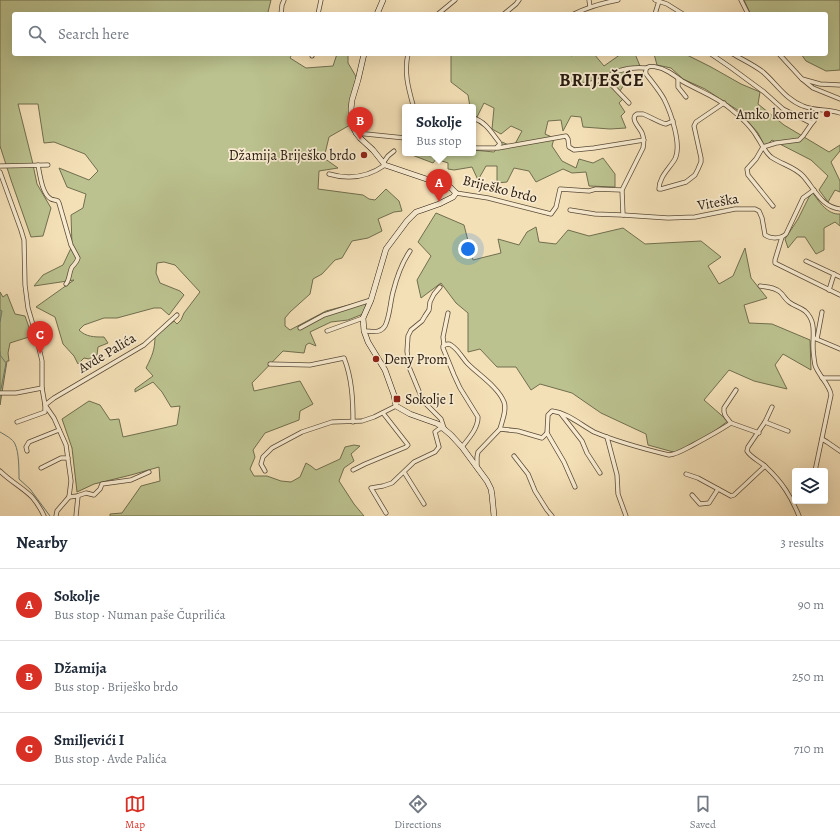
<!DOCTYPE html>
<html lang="en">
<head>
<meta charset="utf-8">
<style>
  body { margin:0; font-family:Alegreya,serif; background:#f2f2f3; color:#1f2937 }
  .controls { position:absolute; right:12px; bottom:12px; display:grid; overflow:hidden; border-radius:4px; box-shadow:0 4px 16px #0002 }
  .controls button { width:36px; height:36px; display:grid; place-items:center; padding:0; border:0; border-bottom:1px solid #e0e1e3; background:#fff; color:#1f2937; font:20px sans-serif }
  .you { position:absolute; left:468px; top:249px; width:14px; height:14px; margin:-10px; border:3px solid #fff; border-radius:50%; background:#1a73e8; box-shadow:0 0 0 6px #1a73e833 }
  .badge { display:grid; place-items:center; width:26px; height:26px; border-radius:50%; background:#d93025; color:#fff; font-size:13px; font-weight:700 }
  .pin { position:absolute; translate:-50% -33px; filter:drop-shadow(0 1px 2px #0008) }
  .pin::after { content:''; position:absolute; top:21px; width:14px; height:12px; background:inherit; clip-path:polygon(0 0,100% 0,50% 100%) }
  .popup { position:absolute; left:402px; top:104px; width:74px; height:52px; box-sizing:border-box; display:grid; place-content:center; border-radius:4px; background:#fff; filter:drop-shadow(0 1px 3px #0005); font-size:13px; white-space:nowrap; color:#747a83 }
  .popup b { font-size:15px; color:#1f2937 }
  .popup::after { content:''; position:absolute; left:50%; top:100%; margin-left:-8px; border:8px solid transparent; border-top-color:#fff }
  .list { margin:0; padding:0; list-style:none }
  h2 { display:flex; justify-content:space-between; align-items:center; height:52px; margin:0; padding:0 16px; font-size:17px }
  h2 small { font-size:13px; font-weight:400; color:#747a83 }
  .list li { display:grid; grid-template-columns:26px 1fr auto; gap:12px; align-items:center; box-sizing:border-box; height:72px; padding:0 16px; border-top:1px solid #e0e1e3 }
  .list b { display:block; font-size:15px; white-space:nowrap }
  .list p { margin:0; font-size:13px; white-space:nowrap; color:#747a83 }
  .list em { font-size:13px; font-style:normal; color:#747a83 }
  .icon { flex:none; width:22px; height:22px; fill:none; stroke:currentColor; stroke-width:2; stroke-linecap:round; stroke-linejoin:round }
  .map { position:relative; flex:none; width:840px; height:516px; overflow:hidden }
  .search { position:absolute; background:#fff; box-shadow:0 4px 16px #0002; left:12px; right:12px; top:12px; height:44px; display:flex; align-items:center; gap:10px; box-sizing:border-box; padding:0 14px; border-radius:4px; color:#747a83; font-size:15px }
  .sheet { height:268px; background:#fff }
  nav { display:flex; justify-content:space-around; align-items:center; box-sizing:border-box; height:56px; border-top:1px solid #e0e1e3; background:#fff; font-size:11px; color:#747a83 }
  nav a { display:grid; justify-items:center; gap:2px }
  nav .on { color:#d93025 }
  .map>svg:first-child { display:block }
</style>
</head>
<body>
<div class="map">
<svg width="840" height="516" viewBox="0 0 840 516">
  <rect width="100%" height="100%" fill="#f4e0b7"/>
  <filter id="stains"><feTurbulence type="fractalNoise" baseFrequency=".005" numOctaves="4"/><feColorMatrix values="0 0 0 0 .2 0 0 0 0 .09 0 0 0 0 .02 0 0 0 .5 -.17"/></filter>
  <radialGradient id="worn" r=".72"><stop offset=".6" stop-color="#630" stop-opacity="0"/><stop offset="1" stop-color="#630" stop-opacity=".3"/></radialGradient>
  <g fill="#bbc28f" stroke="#706e4e">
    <path d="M0,0H271L268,12V14H14V54H292L290,58L306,68L333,66L337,54H348V63L358,80L352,100L350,125L329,137L324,158L338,168L319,171L318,189L363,195L369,199L375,200L386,189L399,201L402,211L394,212L378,219L382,231L368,238L352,241L342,258L335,260L322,274L313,279L310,294L290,312L285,318V326L290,330L326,311L368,300L363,314L348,320L331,322L310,332L316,346L309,343L306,345L304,353L283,351L252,383L254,391L300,381L313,404L300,411L299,420L265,433L253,450L255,457L250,469L254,476H267L281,481L291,482L300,477L306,463L311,466L316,470L340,459L345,447L354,445L360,446L351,454L354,461L344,468L339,481L354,504L364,516H110V514L122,513L141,486L160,481L159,467L131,475L94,484L77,492L72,448L62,419L89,401L100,405L110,420L119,419L123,437L177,425L180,406L171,407L162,392L153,382L135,392V389L153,376L146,368C152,356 155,350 155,336L174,321L177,324L181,320L184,313L200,292L175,265L164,262L157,263L156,273L160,283L180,291L184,295L169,315L161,308H154L117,318H104L84,325L79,330C86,337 94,337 104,337L108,343L98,347L97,355L89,359L84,358L78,364L74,356L63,344L55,317L36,307L74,280L34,286L43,275L63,265L72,246L71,215L83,208L86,194L67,187L59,168L89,180L98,171L85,154L54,142L44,143L38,104H18L32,160L37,184L51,208L43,236L31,237L11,180L0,146Z"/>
    <path d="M744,0H840V70L826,71L806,61L801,54H826V14H755L750,13Z"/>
    <path d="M451,54H569L571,56L576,54H594L604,66L621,54H635L640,66L625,70V83L620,91L623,99L619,103L625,112L621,116L626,128L610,129L583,127L581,117L571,116L563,131L561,120L548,121L545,134L554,138L552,146L562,161L576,168L579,159L593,163L603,158L615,174V187L589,186L586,172L572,173L563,169L536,182L529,171L514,168L507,182L497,183V166H486L478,180L472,167L454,170L448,169V163L436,159L433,163L412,155V153H473V150L494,152L502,142L511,146L515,144L522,131L511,126L501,134L492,129L494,108L484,103L477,117L473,116V107H470L468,95L451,82Z"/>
    <path d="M654,54H685L711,67L741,84L760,92L758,104L784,125L829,152L840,145V151L831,162L840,181V192L835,190L828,202L819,190L828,176L811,160L772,140L765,147L758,133L739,111L705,89L683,79L671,68L657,65Z"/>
    <path d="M813,193C819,202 828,215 840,214V226L835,222L824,228V250L816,254L805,237H797L788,248L785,239L798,219L809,197Z"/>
    <path d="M436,213L464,225L473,260L501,253L498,239L519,245L527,232L536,227L539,242L556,244L568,230L589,236L623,228L645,244L701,241L721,257L708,266L719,284L733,276L745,248L751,278L767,298L744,305L749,323L772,324L810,340L811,370L783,354L775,365L787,389L754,381L729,370L704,400L728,421L708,436L677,453L648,445L646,434L601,413L572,393L540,384L531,390L516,367H497L480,349L468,352V313L456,303L441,283L421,298L417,280L431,256L418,242Z"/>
    <path d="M0,292L3,297L7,294L15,314L25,316L32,336L10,343L8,353L9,361H7L0,405Z"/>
  </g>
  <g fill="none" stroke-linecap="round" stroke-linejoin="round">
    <g stroke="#6d7b6f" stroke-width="1">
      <path d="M0,310L2,311L0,322"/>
      <path d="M0,352V355L6,363L1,389"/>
      <path d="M0,432C5,435 13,439 15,444C19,452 19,470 19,479L30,489L50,516"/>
    </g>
    <defs>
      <g id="street">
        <path d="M589,0L590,7"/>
        <path d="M655,0L667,4L683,14"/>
        <path d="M741,0L748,14"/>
        <path d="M281,14L282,5L284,0"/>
        <path d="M318,14L321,0"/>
        <path d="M438,14L455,0"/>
        <path d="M504,14L516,4L519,0"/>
        <path d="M574,14C588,7 602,3 618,0"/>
        <path d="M655,14L659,1"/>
        <path d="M408,54C404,72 408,87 413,105"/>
        <path d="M711,54L730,67L764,92L783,109L809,122L812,123L814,121L817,110"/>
        <path d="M733,54C743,60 754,65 763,72C776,83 786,100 803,106C815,111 828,109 840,113"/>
        <path d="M779,54L802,79L820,84L840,85"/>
        <path d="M312,56V54"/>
        <path d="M605,78L629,103"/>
        <path d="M678,79V87L686,97"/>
        <path d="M802,79L813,88L840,99"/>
        <path d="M567,82C580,88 595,83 607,77C610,75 614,72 618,71C627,68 636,67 646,68"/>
        <path d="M724,103L696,122L694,126L701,158V162L698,169L695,175L686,182L661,189H659C659,177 669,169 675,159C682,145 671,113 664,99C659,90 652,82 646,74C643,60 664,69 669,72C674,75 678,78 682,81C699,91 718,97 732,110C740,116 752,128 757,137C762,144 764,151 771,157C781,164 795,167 803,176C814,188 821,207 840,209"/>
        <path d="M473,118C486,122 491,132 499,142L500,144L497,147"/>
        <path d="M356,133L405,138"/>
        <path d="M473,148H498L566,136L568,139L569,147L574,150L594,148L644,140"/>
        <path d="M383,163L388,156L394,151"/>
        <path d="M38,165C40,175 42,194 51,199C53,200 56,200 58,201L59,203L71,245L78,258C77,262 75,264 72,267C69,272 70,279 66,284"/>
        <path d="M0,166L48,165"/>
        <path d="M0,172L21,230L24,240L25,285L28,308L36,335L42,361V388L45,405L54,418L66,445L71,481L69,497L57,511L56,516"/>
        <path d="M329,174C349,180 368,177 385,165"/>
        <path d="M456,193L488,198L551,214L556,207L560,189L589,191L596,189L622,190"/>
        <path d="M773,206L748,175L747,169L756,159L763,147L776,143L799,140L803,136L812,123"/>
        <path d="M570,210L595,214L623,215L668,218L695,217L735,209H755L759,211L762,218L765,235C771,239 781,239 786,234L803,198L814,190"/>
        <path d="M623,215L622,190L643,148C644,143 644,138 642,133C640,128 629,118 637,114C639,114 641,114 643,114C651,117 658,122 666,124L673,121"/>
        <path d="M782,237L775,260V263L840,295"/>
        <path d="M806,261L840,277"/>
        <path d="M760,286C767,287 776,287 781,293C784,296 785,299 789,302C794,306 800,307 805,311C816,321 813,333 813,346C813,353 814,359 815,365C818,375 830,385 831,395L815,471"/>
        <path d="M829,290L834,274"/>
        <path d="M300,328L324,315L371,300"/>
        <path d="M327,331L363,318"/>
        <path d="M364,331C372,331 380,334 385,326C390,316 390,303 393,292C397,276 401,264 410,251"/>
        <path d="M814,338L840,349"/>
        <path d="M817,339L822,312"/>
        <path d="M444,345L443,337L448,313"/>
        <path d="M270,364L310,365L344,358C352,378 353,400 353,422"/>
        <path d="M822,378H840"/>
        <path d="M0,393H16L42,388"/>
        <path d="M772,407L765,422L748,447L747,451C751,458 760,461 766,467C782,482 791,496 799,516"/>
        <path d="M561,414L582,441L587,453L600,473"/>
        <path d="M17,422L45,412V405L54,398L144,345L177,315"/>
        <path d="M765,422L788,431"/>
        <path d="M731,423C727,418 723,415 724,408L736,390"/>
        <path d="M547,433L564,462L575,487"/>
        <path d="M607,437L617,475L618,494L626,516"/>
        <path d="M822,439L827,442L840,451"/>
        <path d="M462,447C468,439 478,429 478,417L460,388L454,375L443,348V346C446,344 448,343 451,345C459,350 462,358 468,364C479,375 498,387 504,402C507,410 502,421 500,429"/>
        <path d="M27,451L26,447L29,442L59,430"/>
        <path d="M514,456L528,474L535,491L547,510L552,516"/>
        <path d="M477,467V457L478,452L500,429L518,431L542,438L547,433L548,415L552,411C568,413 581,425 594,432C618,442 644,449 669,455C678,454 685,449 693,445C706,438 719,431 731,423L759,433"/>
        <path d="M41,468L61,458H68"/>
        <path d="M353,470L365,464L406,447L408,445L383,413"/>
        <path d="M0,471C10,481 23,488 32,497C37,503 41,509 44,516"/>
        <path d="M265,471L261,464L263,457L272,448L302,432L332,422L362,421L374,417L396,406"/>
        <path d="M404,472L424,504"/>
        <path d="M686,474L698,478L731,496L734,495L765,466"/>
        <path d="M692,495L700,504L709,503L718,489"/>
        <path d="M69,497L77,496L86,493L94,495L100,489L102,484L131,480L149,472"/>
        <path d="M386,513L371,488L383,486L392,483L414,462L435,452L439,447L435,432L439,429L444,428L441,419L423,401L409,367L407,351L408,336L411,330L422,321L425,316L429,310L430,302L434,294L440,287"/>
        <path d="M76,516L78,496"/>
      </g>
      <g id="secondary">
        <path d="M377,14L383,0"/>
        <path d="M364,54L358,80L352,100L351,109V118L353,127L356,133L360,138L373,150L385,165L450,187L456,193L453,197L439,204L422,210L416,212L407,221L386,249L371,300L363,318L364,331L368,342L385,370L394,395L396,406L410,414L438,424L451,435L462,447L487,481L491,489L492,495L494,516"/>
      </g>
    </defs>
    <use href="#street" stroke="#5a4b38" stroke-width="5"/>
    <use href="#secondary" stroke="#26190e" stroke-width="6"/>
    <use href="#street" stroke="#f8ebd0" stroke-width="3.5"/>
    <use href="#secondary" stroke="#f8ebd0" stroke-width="5"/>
  </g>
  <g fill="#8f2418" stroke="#f8ebd0" stroke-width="1.5">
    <circle cx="827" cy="114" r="4"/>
    <circle cx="364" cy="155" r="4"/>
    <circle cx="376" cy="359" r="4"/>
    <rect x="393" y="395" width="8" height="8" rx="2"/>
  </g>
  <g text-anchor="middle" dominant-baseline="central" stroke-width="3.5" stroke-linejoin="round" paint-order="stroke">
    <g font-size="14" fill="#26190e" stroke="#f8ebd0" text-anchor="end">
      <text x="819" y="114">Amko komeric</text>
      <text x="356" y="155">Džamija Briješko brdo</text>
      <text x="384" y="359" text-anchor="start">Deny Prom</text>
      <text x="405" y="399" text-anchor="start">Sokolje I</text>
    </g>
    <g font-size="14" fill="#26190e" stroke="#f8ebd0">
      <text transform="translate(500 189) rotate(14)">Briješko brdo</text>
      <text transform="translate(718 202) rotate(-10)">Viteška</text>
      <text transform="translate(107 353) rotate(-31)">Avde Palića</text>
    </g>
    <g font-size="18" font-weight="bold" letter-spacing="1" fill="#26190e" stroke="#f8ebd0">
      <text x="602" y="80">BRIJEŠĆE</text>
    </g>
  </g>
  <rect width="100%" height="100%" filter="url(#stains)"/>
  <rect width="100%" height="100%" fill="url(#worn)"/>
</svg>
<div class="controls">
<button><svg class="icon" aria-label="layers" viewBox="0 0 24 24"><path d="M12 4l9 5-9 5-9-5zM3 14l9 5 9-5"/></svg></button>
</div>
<div class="you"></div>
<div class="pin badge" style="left:439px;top:202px">A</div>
<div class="popup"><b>Sokolje</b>Bus stop</div>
<div class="pin badge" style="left:360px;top:140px">B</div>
<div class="pin badge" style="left:40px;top:354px">C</div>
<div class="search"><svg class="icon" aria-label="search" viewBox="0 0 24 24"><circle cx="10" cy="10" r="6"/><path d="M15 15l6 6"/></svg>Search here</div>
</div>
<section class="sheet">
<h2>Nearby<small>3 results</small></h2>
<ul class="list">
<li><span class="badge">A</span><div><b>Sokolje</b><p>Bus stop · Numan paše Čuprilića</p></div><em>90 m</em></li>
<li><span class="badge">B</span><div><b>Džamija</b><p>Bus stop · Briješko brdo</p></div><em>250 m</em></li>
<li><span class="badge">C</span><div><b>Smiljevići I</b><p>Bus stop · Avde Palića</p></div><em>710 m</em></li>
</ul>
</section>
<nav>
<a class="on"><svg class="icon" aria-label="map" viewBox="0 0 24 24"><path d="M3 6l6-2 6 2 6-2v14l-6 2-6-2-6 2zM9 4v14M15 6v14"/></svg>Map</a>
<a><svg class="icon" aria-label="directions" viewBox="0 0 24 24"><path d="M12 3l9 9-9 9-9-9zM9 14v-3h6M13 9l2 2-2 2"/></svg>Directions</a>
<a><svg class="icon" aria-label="saved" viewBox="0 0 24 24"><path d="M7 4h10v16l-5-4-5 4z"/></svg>Saved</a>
</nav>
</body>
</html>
